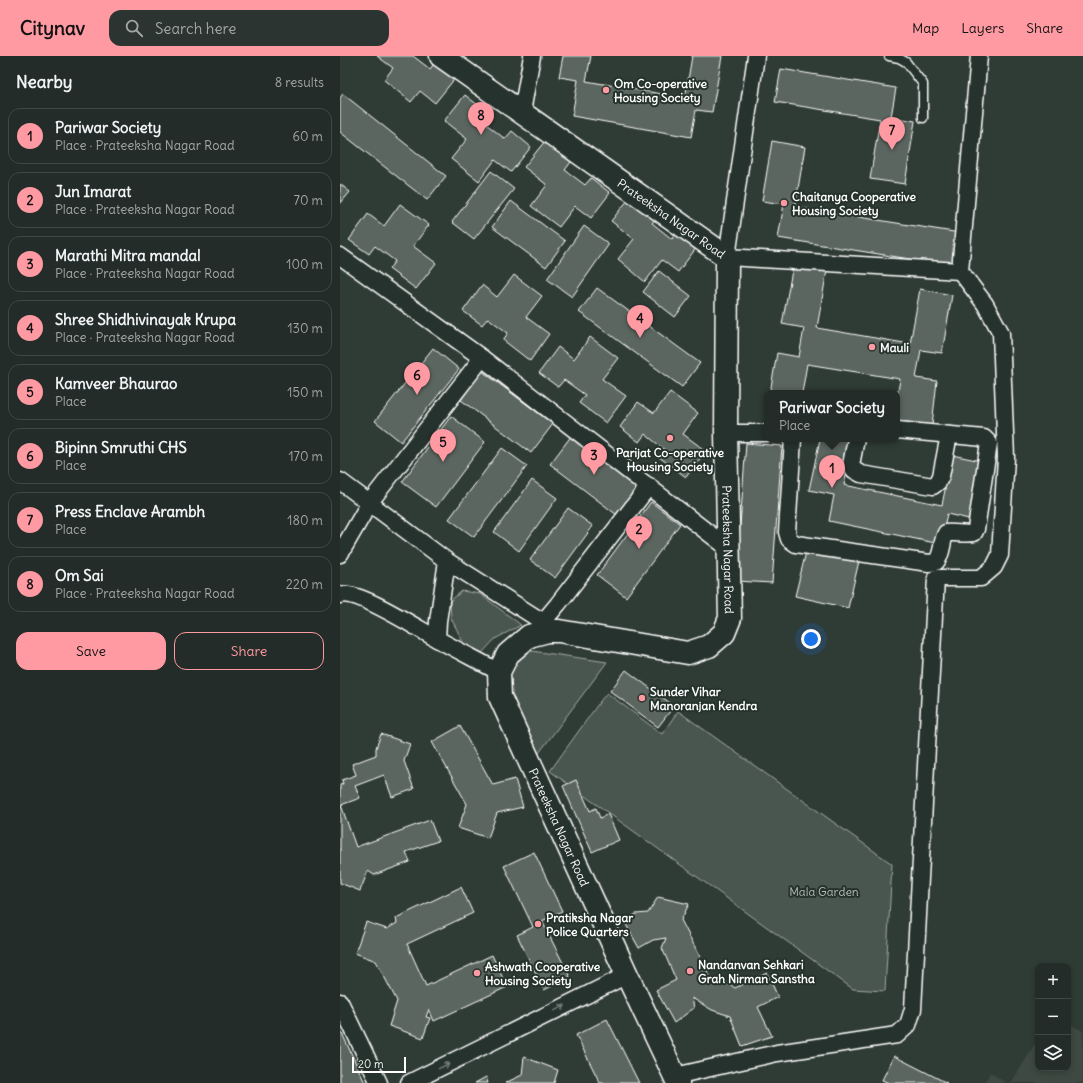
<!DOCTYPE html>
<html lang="en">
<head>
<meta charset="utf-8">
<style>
  body { margin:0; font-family:Delius,sans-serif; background:#2b3430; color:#f1f3f6 }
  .controls { position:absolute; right:12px; bottom:12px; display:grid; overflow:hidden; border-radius:8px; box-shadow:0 2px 6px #0003 }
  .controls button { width:36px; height:36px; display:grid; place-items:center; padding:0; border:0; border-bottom:1px solid #404845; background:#232c28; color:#f1f3f6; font:20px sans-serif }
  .scale { position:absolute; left:12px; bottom:10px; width:54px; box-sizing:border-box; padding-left:4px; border:2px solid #fff; border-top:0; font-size:11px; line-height:14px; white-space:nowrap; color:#fff; -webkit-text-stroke:3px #26332d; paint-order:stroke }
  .you { position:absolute; left:471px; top:583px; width:14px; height:14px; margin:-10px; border:3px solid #fff; border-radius:50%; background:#1a73e8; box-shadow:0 0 0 6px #1a73e833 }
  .badge { display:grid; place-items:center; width:26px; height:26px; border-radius:50%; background:#ff9aa2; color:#111; font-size:13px; font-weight:700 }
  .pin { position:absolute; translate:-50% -33px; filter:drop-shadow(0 1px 2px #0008) }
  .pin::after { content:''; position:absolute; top:21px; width:14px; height:12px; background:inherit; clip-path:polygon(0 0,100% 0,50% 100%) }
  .popup { position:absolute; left:424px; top:334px; width:136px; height:52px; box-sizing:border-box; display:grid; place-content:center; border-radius:8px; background:#232c28; filter:drop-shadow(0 1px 3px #0005); font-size:13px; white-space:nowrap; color:#a3a7a8 }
  .popup b { font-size:15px; color:#f1f3f6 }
  .popup::after { content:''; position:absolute; left:50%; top:100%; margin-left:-8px; border:8px solid transparent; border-top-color:#232c28 }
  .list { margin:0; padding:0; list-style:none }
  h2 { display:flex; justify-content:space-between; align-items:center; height:52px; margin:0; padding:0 16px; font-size:17px }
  h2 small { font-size:13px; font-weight:400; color:#a3a7a8 }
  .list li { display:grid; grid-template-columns:26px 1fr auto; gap:12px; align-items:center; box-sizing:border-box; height:56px; margin:0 8px 8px; padding:0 8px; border:1px solid #404845; border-radius:12px }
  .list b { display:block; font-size:15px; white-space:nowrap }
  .list p { margin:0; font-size:13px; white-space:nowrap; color:#a3a7a8 }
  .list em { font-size:13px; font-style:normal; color:#a3a7a8 }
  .actions { display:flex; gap:8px; padding:12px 16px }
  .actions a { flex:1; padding:9px 0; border:1px solid #ff9aa2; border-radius:12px; text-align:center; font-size:14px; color:#ff9aa2 }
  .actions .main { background:#ff9aa2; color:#111 }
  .icon { flex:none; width:22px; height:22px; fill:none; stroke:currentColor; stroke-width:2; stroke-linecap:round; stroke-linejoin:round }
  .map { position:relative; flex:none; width:743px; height:1027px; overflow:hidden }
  header { display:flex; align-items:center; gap:24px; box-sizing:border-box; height:56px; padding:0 20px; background:#ff9aa2; color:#111 }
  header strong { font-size:19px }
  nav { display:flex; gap:22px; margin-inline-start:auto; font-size:14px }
  .search { width:280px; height:36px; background:#2b3430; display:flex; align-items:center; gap:10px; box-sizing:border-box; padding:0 14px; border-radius:12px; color:#a3a7a8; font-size:15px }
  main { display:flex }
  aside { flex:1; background:#232c28 }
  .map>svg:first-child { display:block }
</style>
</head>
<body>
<header>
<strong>Citynav</strong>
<div class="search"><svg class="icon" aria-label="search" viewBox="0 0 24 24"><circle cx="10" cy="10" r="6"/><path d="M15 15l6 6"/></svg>Search here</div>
<nav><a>Map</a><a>Layers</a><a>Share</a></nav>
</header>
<main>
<aside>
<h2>Nearby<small>8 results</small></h2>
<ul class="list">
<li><span class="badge">1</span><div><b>Pariwar Society</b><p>Place · Prateeksha Nagar Road</p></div><em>60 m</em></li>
<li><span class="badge">2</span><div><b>Jun Imarat</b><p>Place · Prateeksha Nagar Road</p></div><em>70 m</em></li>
<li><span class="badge">3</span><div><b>Marathi Mitra mandal</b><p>Place · Prateeksha Nagar Road</p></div><em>100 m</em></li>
<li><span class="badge">4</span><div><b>Shree Shidhivinayak Krupa</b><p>Place · Prateeksha Nagar Road</p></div><em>130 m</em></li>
<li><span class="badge">5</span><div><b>Kamveer Bhaurao</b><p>Place</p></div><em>150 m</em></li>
<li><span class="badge">6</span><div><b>Bipinn Smruthi CHS</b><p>Place</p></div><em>170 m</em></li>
<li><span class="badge">7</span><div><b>Press Enclave Arambh</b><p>Place</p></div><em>180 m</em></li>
<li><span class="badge">8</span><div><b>Om Sai</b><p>Place · Prateeksha Nagar Road</p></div><em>220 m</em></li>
</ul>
<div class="actions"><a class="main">Save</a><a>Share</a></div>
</aside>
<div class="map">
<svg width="743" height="1027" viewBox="0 0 743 1027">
  <rect width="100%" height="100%" fill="#2f3b35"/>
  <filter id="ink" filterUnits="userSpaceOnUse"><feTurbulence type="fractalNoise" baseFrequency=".025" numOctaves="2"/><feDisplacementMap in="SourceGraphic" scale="8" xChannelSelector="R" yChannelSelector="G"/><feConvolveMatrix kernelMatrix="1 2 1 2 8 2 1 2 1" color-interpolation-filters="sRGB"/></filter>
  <g filter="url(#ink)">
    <g fill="#3c4842">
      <path d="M728,967L743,975V1027H671L698,983V1012H728Z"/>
      <path d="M650,1016L666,1027H645Z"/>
    </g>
    <g fill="#4a544f" stroke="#a4aaa7">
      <path d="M122,535L140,538L181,569L155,583L142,597L136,612L111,562L110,545Z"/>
      <path d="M192,595L267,606L187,713L157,639L172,606Z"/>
      <path d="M267,637L322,678L338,655L552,808L545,935L513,933L210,715L261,644Z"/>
    </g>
    <g fill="#5b6661" stroke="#fff">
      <path d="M37,0H73L90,13L96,5L116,21L95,47L80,35L71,46L44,24L53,12Z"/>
      <path d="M223,0H251L246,25L345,42L352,0H382L372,56L356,54L351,81L232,60L238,24L219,21Z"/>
      <path d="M441,13L556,32L551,61L575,65L565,128L530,123L540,63L435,46Z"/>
      <path d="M3,38L106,120L87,144L0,76V42Z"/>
      <path d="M125,39L152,60L145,67L165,83L172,75L191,91L171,116L155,104L139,125L111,103L127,83L104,65Z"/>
      <path d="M205,85L231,106L225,114L245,129L251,122L270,137L251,162L235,150L219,171L191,150L207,129L184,111Z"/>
      <path d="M432,85L465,91L455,151L620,177L614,210L438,182L444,148L422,145Z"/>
      <path d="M151,115L174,133L134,183L112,166Z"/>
      <path d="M0,128L10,136L0,148Z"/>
      <path d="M292,139L318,160L312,167L332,183L338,176L357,191L338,216L322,204L305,226L278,203L294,183L271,165Z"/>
      <path d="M171,145L225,185L206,211L152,171Z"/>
      <path d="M60,148L89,169L73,190L96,207L76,233L49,213L55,205L35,190L29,198L9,184L28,158L44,170Z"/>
      <path d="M244,170L269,188L232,241L207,223Z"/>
      <path d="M453,209L487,214L477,272L570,288L580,233L612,239L602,297L581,294L576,322L597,325L592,369L557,365V342L560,323L467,308L462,337H430L437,297L459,301L464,272L442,268Z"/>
      <path d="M319,215L351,240L335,261L303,236Z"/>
      <path d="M174,219L202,240L186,261L209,278L190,305L163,284L168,277L148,262L142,269L123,255L142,229L157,241Z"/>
      <path d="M257,232L360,307L342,331L239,256Z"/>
      <path d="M250,281L278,302L262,323L286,340L266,367L239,347L245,339L224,324L218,331L199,317L218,291L234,303Z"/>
      <path d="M93,292L119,313L61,386L35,365Z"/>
      <path d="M142,315L213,368L191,397L121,344Z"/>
      <path d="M330,336L358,357L343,378L366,395L346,421L319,401L325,394L305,378L299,386L280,371L298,346L314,357Z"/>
      <path d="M111,360L145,386L96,451L62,426Z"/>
      <path d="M232,379L298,429L277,459L210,408Z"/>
      <path d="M480,383H514L504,429L602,449L612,399L641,405L629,463L607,458L600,488L489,465L494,439L469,434Z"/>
      <path d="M406,387L442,390L432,527L396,525Z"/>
      <path d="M162,392L187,410L134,481L109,463Z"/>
      <path d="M192,424L217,442L179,495L154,476Z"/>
      <path d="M311,446L340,468L286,541L257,519Z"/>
      <path d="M228,452L253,470L215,522L190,504Z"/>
      <path d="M467,492L519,505L508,552L455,540Z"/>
      <path d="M286,614L334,650L318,671L270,635Z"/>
      <path d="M120,670L153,729L175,723L183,751L157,757L148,782L118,772L127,748L92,686Z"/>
      <path d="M41,678L70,688L64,705L74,733L52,741L44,719L15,730L20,742L1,749L16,791L90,764L98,785L66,796L70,806L34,819L28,815L20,835L0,827V729L3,728L2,724L16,719L12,708L36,699V692Z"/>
      <path d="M236,724L250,755L256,752L260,762L268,758L279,784L252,796L223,730Z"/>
      <path d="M194,796L222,855L202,865L230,921L204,934L177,879L193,871L164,810Z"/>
      <path d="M121,831L133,857L67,888L86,930L152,899L167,931L94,965L89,953L86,961L90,962L83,982L49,970L57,945L36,905L15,897L26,866L47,873L57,867L56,862Z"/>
      <path d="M318,841L349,848L341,864L371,922L382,923L395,932L427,917L438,941L418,951L432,980L402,990L390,960L372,954L352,942L354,952L334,967L316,934L336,924L322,892L326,882L313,884L299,892L284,865L296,858L308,857Z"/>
      <path d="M267,963L299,1027H260L236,979Z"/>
      <path d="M0,973L25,1027H0Z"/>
      <path d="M554,1000L607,1027H549L542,1024Z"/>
      <path d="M184,1001L218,1014L214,1027H165L182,1019Z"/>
      <path d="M146,1021L148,1027H135Z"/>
    </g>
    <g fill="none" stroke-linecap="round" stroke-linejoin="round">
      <defs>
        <path id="lane" d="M549,0L559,2L566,6L583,28V62"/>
        <g id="street">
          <path d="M416,0L387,201L620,215"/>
          <path d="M182,56L192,0"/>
          <path d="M0,200L142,302L388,492"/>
          <path d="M386,377H427"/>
          <path d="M453,383L447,476L449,483L456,488L589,507L596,506C603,498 601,486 606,477C615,476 625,479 634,477L636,473L649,387L644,382L557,374"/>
          <path d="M516,383L511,409L514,414L521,418L593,430L598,426L601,420L609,379"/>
          <path d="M0,425L107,505L203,566L208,575"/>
          <path d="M0,498L30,446L142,302"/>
          <path d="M0,539C18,533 81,575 99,584C119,595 139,605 159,616"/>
          <path d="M203,566L218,548L309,430"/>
          <path d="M97,583L98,565L107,505"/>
          <path d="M0,946L39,1027"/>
          <path d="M335,1020L437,997L557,979L568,969L573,953L596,522H641L654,511L660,499L666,402L661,277L645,248L620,215L639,0"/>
          <path d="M69,1027L287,919"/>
        </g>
        <g id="secondary">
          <path id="s1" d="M101,0L387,201L386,377L390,562L384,577L369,590L348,597L219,575H208L189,580L168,598L159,616L160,641L287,919L338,1027"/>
        </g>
      </defs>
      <use href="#lane" stroke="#fff" stroke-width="11"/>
      <use href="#street" stroke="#fff" stroke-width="19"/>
      <use href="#secondary" stroke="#fff" stroke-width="25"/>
      <use href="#lane" stroke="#26332d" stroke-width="8"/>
      <use href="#street" stroke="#26332d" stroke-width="16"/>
      <use href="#secondary" stroke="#26332d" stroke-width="22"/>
    </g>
    <defs><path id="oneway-shaft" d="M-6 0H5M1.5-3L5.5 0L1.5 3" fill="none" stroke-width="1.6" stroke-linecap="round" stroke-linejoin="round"/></defs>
    <g stroke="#727a76">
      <use href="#oneway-shaft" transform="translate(220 952) rotate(-26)"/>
      <use href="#oneway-shaft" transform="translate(104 1010) rotate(-26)"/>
    </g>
  </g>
  <g fill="#ff9aa2" stroke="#26332d" stroke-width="1.5">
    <circle cx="266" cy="34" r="4"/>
    <circle cx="444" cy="147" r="4"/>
    <circle cx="532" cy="291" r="4"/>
    <circle cx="330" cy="382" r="4"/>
    <circle cx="302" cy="642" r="4"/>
    <circle cx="198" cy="868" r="4"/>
    <circle cx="350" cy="915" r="4"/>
    <circle cx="137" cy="917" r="4"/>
  </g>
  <g text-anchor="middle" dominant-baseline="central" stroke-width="4" stroke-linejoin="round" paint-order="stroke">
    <g font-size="12" font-weight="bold" fill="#fff" stroke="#26332d" text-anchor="start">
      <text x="274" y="27">Om Co-operative<tspan x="274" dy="14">Housing Society</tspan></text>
      <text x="452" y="140">Chaitanya Cooperative<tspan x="452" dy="14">Housing Society</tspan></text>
      <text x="540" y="291">Mauli</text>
      <text x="330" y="396" text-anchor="middle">Parijat Co-operative<tspan x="330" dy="14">Housing Society</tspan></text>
      <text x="310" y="635">Sunder Vihar<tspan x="310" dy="14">Manoranjan Kendra</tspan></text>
      <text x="206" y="861">Pratiksha Nagar<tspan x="206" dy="14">Police Quarters</tspan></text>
      <text x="358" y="908">Nandanvan Sehkari<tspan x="358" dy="14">Grah Nirman Sanstha</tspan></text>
      <text x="145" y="910">Ashwath Cooperative<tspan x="145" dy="14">Housing Society</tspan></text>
    </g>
    <g font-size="12" fill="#fff" stroke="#26332d">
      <text stroke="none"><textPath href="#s1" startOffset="282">Prateeksha Nagar Road</textPath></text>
      <text stroke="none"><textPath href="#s1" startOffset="642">Prateeksha Nagar Road</textPath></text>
      <text stroke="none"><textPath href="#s1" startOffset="1146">Prateeksha Nagar Road</textPath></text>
    </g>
    <g font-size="12" fill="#b7bbb9" stroke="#26332d">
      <text x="484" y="835">Mala Garden</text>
    </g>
  </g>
</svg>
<div class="controls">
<button>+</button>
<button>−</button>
<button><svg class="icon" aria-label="layers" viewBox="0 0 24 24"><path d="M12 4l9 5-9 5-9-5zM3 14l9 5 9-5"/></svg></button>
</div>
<div class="scale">20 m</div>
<div class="you"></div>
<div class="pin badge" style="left:492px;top:432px">1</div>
<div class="popup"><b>Pariwar Society</b>Place</div>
<div class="pin badge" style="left:299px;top:493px">2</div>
<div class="pin badge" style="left:254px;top:419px">3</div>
<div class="pin badge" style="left:300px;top:282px">4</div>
<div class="pin badge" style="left:103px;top:406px">5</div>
<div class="pin badge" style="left:77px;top:339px">6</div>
<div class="pin badge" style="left:552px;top:94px">7</div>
<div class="pin badge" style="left:141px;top:79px">8</div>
</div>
</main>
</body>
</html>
